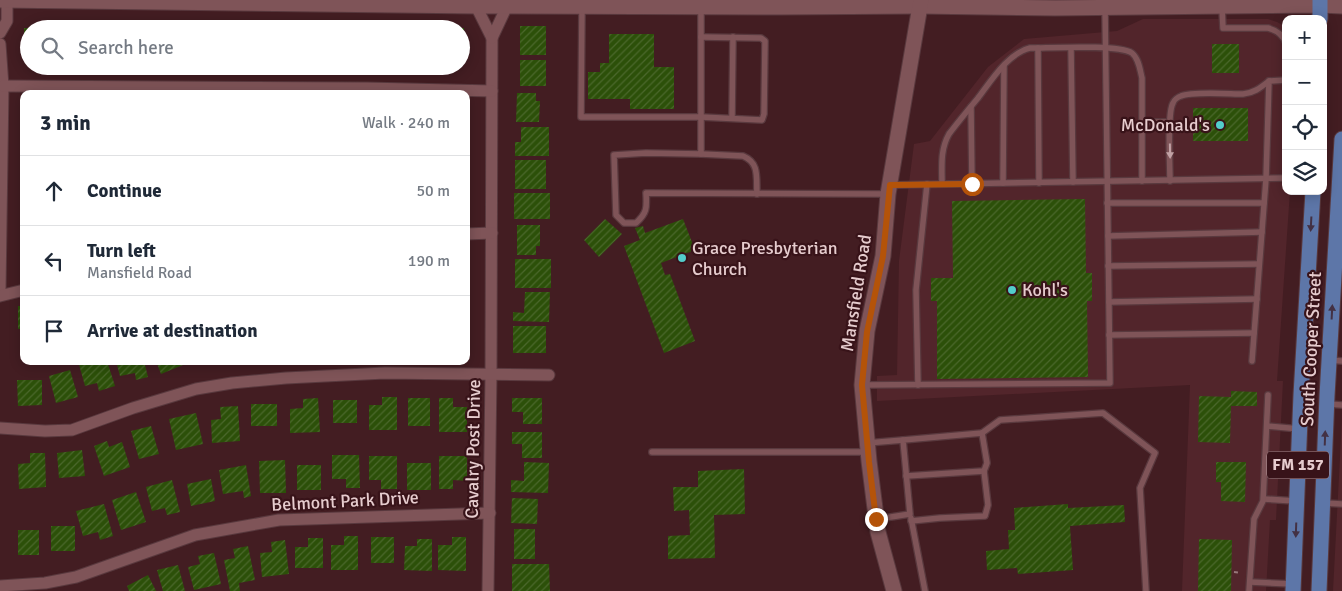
<!DOCTYPE html>
<html lang="en">
<head>
<meta charset="utf-8">
<style>
  body { margin:0; font-family:Signika,sans-serif; background:#f2f2f3; color:#1f2937 }
  .controls { position:absolute; right:15px; top:15px; display:grid; overflow:hidden; border-radius:10px; box-shadow:0 2px 12px #0003 }
  .controls button { width:45px; height:45px; display:grid; place-items:center; padding:0; border:0; border-bottom:1px solid #e0e1e3; background:#fff; color:#1f2937; font:25px sans-serif }
  .stop { position:absolute; width:15px; height:15px; margin:-11px; border:4px solid #b45309; border-radius:50%; background:#fff }
  .stop.end { background:#b45309; border-color:#fff; box-shadow:0 1px 5px #0008 }
  .list { margin:0; padding:0; list-style:none }
  h2 { display:flex; justify-content:space-between; align-items:center; height:65px; margin:0; padding:0 20px; font-size:21px }
  h2 small { font-size:16px; font-weight:400; color:#747a83 }
  .list li { display:grid; grid-template-columns:32px 1fr auto; gap:15px; align-items:center; box-sizing:border-box; height:70px; padding:0 20px; border-top:1px solid #e0e1e3 }
  .list b { display:block; font-size:19px; white-space:nowrap }
  .list p { margin:0; font-size:16px; white-space:nowrap; color:#747a83 }
  .list em { font-size:16px; font-style:normal; color:#747a83 }
  .icon { flex:none; width:28px; height:28px; fill:none; stroke:currentColor; stroke-width:2; stroke-linecap:round; stroke-linejoin:round }
  .map { position:relative; flex:none; width:1342px; height:591px; overflow:hidden }
  .search { position:absolute; background:#fff; box-shadow:0 2px 12px #0003; left:20px; top:20px; width:450px; height:55px; display:flex; align-items:center; gap:12px; box-sizing:border-box; padding:0 18px; border-radius:28px; color:#747a83; font-size:19px }
  .panel { position:absolute; background:#fff; box-shadow:0 2px 12px #0003; left:20px; top:90px; width:450px; height:275px; border-radius:10px }
  .map>svg:first-child { display:block }
</style>
</head>
<body>
<div class="map">
<svg width="1342" height="591" viewBox="0 0 1342 591">
  <defs>
    <pattern id="building-hatch" width="6" height="6" patternUnits="userSpaceOnUse" patternTransform="scale(1.25)"><rect width="6" height="6" fill="#2c5009"/><path d="M-1 1l2-2M0 6l6-6M5 7l2-2" fill="none" stroke="#4b682c"/></pattern>
  </defs>
  <rect width="100%" height="100%" fill="#431d22"/>
  <g fill="#52252b">
    <path d="M1143,19H1268L1277,22L1286,27V191H1290L1277,381H1283L1276,520H1270L1266,591H1182L1190,385L877,401V376L897,375L899,261L914,144L930,141L988,67L1024,39L1117,31Z"/>
    <path d="M1342,419V591H1333Z"/>
  </g>
  <g fill="url(#building-hatch)">
    <rect x="35" y="23" width="15" height="6"/>
    <rect x="54" y="24" width="28" height="5"/>
    <rect x="194" y="25" width="24" height="4"/>
    <rect x="520" y="26" width="26" height="29"/>
    <rect x="24" y="28" width="5" height="33"/>
    <rect x="461" y="28" width="3" height="34"/>
    <path d="M609,34H654V67H674V109H630V99H588V72H600V63H609Z"/>
    <rect x="1212" y="44" width="27" height="29"/>
    <rect x="520" y="60" width="26" height="26"/>
    <path d="M517,93H536V101H540L539,122H516Z"/>
    <rect x="1193" y="108" width="55" height="33"/>
    <path d="M521,127H549V156H515V142H521Z"/>
    <rect x="515" y="160" width="31" height="29"/>
    <rect x="466" y="178" width="4" height="31"/>
    <rect x="514" y="193" width="36" height="26"/>
    <path d="M1085,199L1086,273H1092V301H1087L1088,377L937,379V301H931V278H953L952,201Z"/>
    <path d="M605,219L622,234L599,257L584,240Z"/>
    <path d="M683,219L695,250L661,263L665,275L670,274L695,341L664,353L624,246L640,240L635,228L643,226L645,233Z"/>
    <path d="M517,225H540V246H536V255H517Z"/>
    <rect x="515" y="259" width="36" height="29"/>
    <path d="M525,292H550L549,322L513,321V312L524,313Z"/>
    <rect x="18" y="306" width="6" height="23"/>
    <rect x="513" y="326" width="33" height="27"/>
    <path d="M78,361H107L115,386L99,391L97,383L85,386Z"/>
    <path d="M116,361H144L148,377L136,380L135,373L120,376Z"/>
    <path d="M156,361H182L183,365L161,374Z"/>
    <path d="M70,370L78,397L56,403L49,376Z"/>
    <path d="M17,380H42V405L18,406Z"/>
    <path d="M1231,391L1257,392V406H1231L1230,443L1198,442L1199,396L1231,397Z"/>
    <path d="M382,397H397V430H369V405H382Z"/>
    <path d="M318,398L320,432L290,433V409L303,408V399Z"/>
    <rect x="408" y="398" width="22" height="28"/>
    <path d="M439,398H453V407H467V432H439Z"/>
    <path d="M512,398H542V424H523V412H512Z"/>
    <rect x="333" y="400" width="24" height="23"/>
    <rect x="251" y="404" width="26" height="22"/>
    <path d="M238,406L240,441L212,443L211,420L221,419L220,407Z"/>
    <path d="M196,413L203,444L176,450L169,419Z"/>
    <path d="M151,426L159,454L139,459L131,431Z"/>
    <path d="M512,432H542V458H522V444H512Z"/>
    <path d="M107,441L109,447L122,442L130,467L104,476L94,446Z"/>
    <path d="M82,450L85,476L59,478L57,453Z"/>
    <path d="M30,453H45L46,487L19,489L18,464L30,463Z"/>
    <path d="M332,455H359L360,488H346V479H332Z"/>
    <path d="M369,456H397V489H381V480H369Z"/>
    <path d="M439,456H467V481L453,480V489H439Z"/>
    <path d="M285,460L286,493H260L259,461Z"/>
    <path d="M524,462L549,463L548,493L511,492V480L524,481Z"/>
    <path d="M1216,462H1246L1245,502L1221,501V482H1216Z"/>
    <rect x="407" y="463" width="24" height="27"/>
    <path d="M246,465L251,496L244,498L243,491L223,494L219,470Z"/>
    <rect x="297" y="465" width="24" height="25"/>
    <path d="M744,469L745,514L714,515L715,558L668,559V536L690,535L689,510L674,511L673,487H698V471Z"/>
    <path d="M211,479L215,501L191,506L187,484Z"/>
    <path d="M172,480L180,512L167,515L165,508L152,511L146,487Z"/>
    <path d="M136,492L146,522L121,530L112,500Z"/>
    <path d="M512,498L538,499L537,524L511,523Z"/>
    <path d="M104,504L113,536L100,540L98,532L83,536L76,511Z"/>
    <path d="M1068,504V508L1124,505L1125,522L1070,526L1073,570L1018,574L1017,568L987,570L986,551L1009,549L1008,530H1015L1014,508Z"/>
    <rect x="51" y="526" width="24" height="25"/>
    <rect x="514" y="529" width="21" height="30"/>
    <rect x="18" y="530" width="21" height="25"/>
    <path d="M344,536H358V570H331V545H344Z"/>
    <rect x="371" y="537" width="23" height="26"/>
    <path d="M452,537H466V571L438,570V545H452Z"/>
    <path d="M308,538H323V568H295V547H308Z"/>
    <path d="M417,539H432V571L404,570L405,546H417Z"/>
    <path d="M1199,539L1232,540L1231,591H1198Z"/>
    <path d="M285,540L289,574L262,577L260,553L272,552L271,542Z"/>
    <path d="M248,546L255,580L239,583L240,591H230L224,560L235,558L233,549Z"/>
    <path d="M214,553L221,584L194,590L188,567L200,564L198,556Z"/>
    <path d="M512,564H549L550,591H512Z"/>
    <path d="M178,565L185,591H163L157,570Z"/>
    <path d="M148,575L156,591H129L127,586Z"/>
  </g>
  <g fill="none" stroke-linecap="round" stroke-linejoin="round">
    <defs>
      <g id="lane">
        <path d="M701,7V154L646,153L614,155L616,215L624,223H636C647,213 647,208 646,193L887,194"/>
        <path d="M582,8L581,117H701L762,120L764,114L765,41L761,38L701,37"/>
        <path d="M1222,8L1223,28H1268C1276,30 1283,35 1286,43"/>
        <path d="M1038,48L1039,183"/>
        <path d="M1071,48L1073,182"/>
        <path d="M971,107L972,184"/>
        <path d="M732,118L733,37"/>
        <path d="M1142,122H1170"/>
        <path d="M701,154L743,156C760,163 756,178 757,194"/>
        <path d="M1170,181C1170,166 1167,113 1173,103C1174,100 1178,97 1181,96C1192,91 1230,94 1243,94C1254,93 1260,88 1269,81"/>
        <path d="M1003,183L1004,66"/>
        <path d="M942,184C942,166 940,150 949,134C958,122 968,110 978,98C991,81 1008,53 1030,48C1050,48 1118,44 1132,53C1139,59 1140,70 1142,78V181"/>
        <path d="M892,185L1286,178"/>
        <path d="M1107,203H1264"/>
        <path d="M1108,236L1262,232"/>
        <path d="M1108,266L1259,264"/>
        <path d="M1109,302L1257,299"/>
        <path d="M1109,335L1254,333"/>
        <path d="M1329,360L1342,361"/>
        <path d="M1252,361L1266,179L1269,81L1286,80"/>
        <path d="M863,385L1110,383L1105,7"/>
        <path d="M918,385L916,290L927,184"/>
        <path d="M1329,404L1342,405"/>
        <path d="M1267,426L1300,429"/>
        <path d="M867,443L903,440"/>
        <path d="M652,452H867"/>
        <path d="M1266,456L1298,459"/>
        <path d="M906,476L984,471L987,463L982,433"/>
        <path d="M1264,499L1296,501"/>
        <path d="M1324,503L1342,504"/>
        <path d="M911,518L925,591"/>
        <path d="M878,519L910,514L903,440L982,433L1000,420L1103,413L1155,453L1140,488L1146,591"/>
        <path d="M911,521L940,518L985,516L988,505L984,471"/>
        <path d="M1250,582L1293,584"/>
        <path d="M1249,591L1254,519L1263,501L1268,395"/>
      </g>
      <g id="street">
        <path d="M478,0L476,6L492,38L491,374L488,591"/>
        <path d="M0,33L7,21V0"/>
        <path d="M492,38L507,6L505,1"/>
        <path d="M0,44L3,86L0,291"/>
        <path d="M3,86L367,88L492,91"/>
        <path d="M466,234L492,233"/>
        <path d="M0,296L24,290"/>
        <path d="M0,428L45,431L72,430L133,408L196,389L232,383L286,378L385,373L549,375"/>
        <path d="M0,586L45,583L76,577L195,535L279,520L490,513"/>
      </g>
      <g id="secondary">
        <path d="M0,0L476,6L781,7L920,6L1055,8L1320,5L1342,6"/>
        <path d="M894,591L878,532L869,461L862,385L867,331L883,256L888,194L921,0"/>
      </g>
      <g id="primary">
        <path d="M1320,19V0"/>
        <path d="M1293,591L1301,395L1313,191"/>
        <path d="M1319,591L1327,396L1342,139"/>
      </g>
    </defs>
    <use href="#lane" stroke="#59393e" stroke-width="8"/>
    <use href="#street" stroke="#59393e" stroke-width="13"/>
    <use href="#secondary" stroke="#59393e" stroke-width="17"/>
    <use href="#primary" stroke="#59393e" stroke-width="17"/>
    <path stroke="#98787b" stroke-width="2" stroke-dasharray="4 4" stroke-linecap="butt" d="M1234,572L1241,573"/>
    <use href="#lane" stroke="#7f5458" stroke-width="5.5"/>
    <use href="#street" stroke="#7f5458" stroke-width="11"/>
    <use href="#secondary" stroke="#7f5458" stroke-width="15"/>
    <use href="#primary" stroke="#5d76a8" stroke-width="15"/>
  </g>
  <defs><path id="oneway-solid" d="M-6-.8H1V-3.2L6.5 0L1 3.2V.8H-6Z" transform="scale(1.25)"/></defs>
  <use fill="#c2a2a5" href="#oneway-solid" transform="translate(1170 151) rotate(89)"/>
  <g fill="#433144">
    <use href="#oneway-solid" transform="translate(1311 224) rotate(93)"/>
    <use href="#oneway-solid" transform="translate(1332 312) rotate(-87)"/>
    <use href="#oneway-solid" transform="translate(1325 438) rotate(-88)"/>
    <use href="#oneway-solid" transform="translate(1296 530) rotate(92)"/>
  </g>
  <g fill="none" stroke-linecap="round" stroke-linejoin="round">
    <path stroke="#b45309" stroke-width="6" d="M876,519L869,462L862,385L867,332L883,256L890,185L972,184"/>
  </g>
  <g fill="#53cdcb" stroke="#381319" stroke-width="2">
    <circle cx="1220" cy="125" r="5"/>
    <circle cx="682" cy="258" r="5"/>
    <circle cx="1012" cy="290" r="5"/>
  </g>
  <g text-anchor="middle" dominant-baseline="central" stroke-width="4.5" stroke-linejoin="round" paint-order="stroke">
    <rect fill="#381319" stroke="#b29498" stroke-width="1" x="1267" y="451.5" width="62" height="27" rx="4"/>
    <g font-size="16" font-weight="bold" fill="#e6ccce">
      <text x="1298" y="465">FM 157</text>
    </g>
    <g font-size="18" fill="#e6ccce" stroke="#381319" text-anchor="start">
      <text x="1210" y="125" text-anchor="end">McDonald's</text>
      <text x="692" y="248">Grace Presbyterian<tspan x="692" dy="21">Church</tspan></text>
      <text x="1022" y="290">Kohl's</text>
    </g>
    <g font-size="18" fill="#e6ccce" stroke="#381319">
      <text transform="translate(856 293) rotate(-81)">Mansfield Road</text>
      <text transform="translate(1311 349) rotate(-87)">South Cooper Street</text>
      <text transform="translate(473 449) rotate(-89)">Cavalry Post Drive</text>
      <text transform="translate(345 501) rotate(-3)">Belmont Park Drive</text>
    </g>
  </g>
</svg>
<div class="controls">
<button>+</button>
<button>−</button>
<button><svg class="icon" aria-label="locate" viewBox="0 0 24 24"><circle cx="12" cy="12" r="6"/><path d="M12 2v4M12 18v4M2 12h4M18 12h4"/></svg></button>
<button><svg class="icon" aria-label="layers" viewBox="0 0 24 24"><path d="M12 4l9 5-9 5-9-5zM3 14l9 5 9-5"/></svg></button>
</div>
<div class="stop" style="left:972px;top:184px"></div>
<div class="stop end" style="left:876px;top:519px"></div>
<div class="search"><svg class="icon" aria-label="search" viewBox="0 0 24 24"><circle cx="10" cy="10" r="6"/><path d="M15 15l6 6"/></svg>Search here</div>
<section class="panel">
<h2>3 min<small>Walk · 240 m</small></h2>
<ul class="list">
<li><svg class="icon" aria-label="ahead" viewBox="0 0 24 24"><path d="M12 20V5M6 11l6-6 6 6"/></svg><div><b>Continue</b></div><em>50 m</em></li>
<li><svg class="icon" aria-label="left" viewBox="0 0 24 24"><path d="M17 20v-9H6M10 6l-5 5 5 5"/></svg><div><b>Turn left</b><p>Mansfield Road</p></div><em>190 m</em></li>
<li><svg class="icon" aria-label="arrive" viewBox="0 0 24 24"><path d="M6 21V4h12l-3 4 3 4H6"/></svg><div><b>Arrive at destination</b></div></li>
</ul>
</section>
</div>
</body>
</html>
